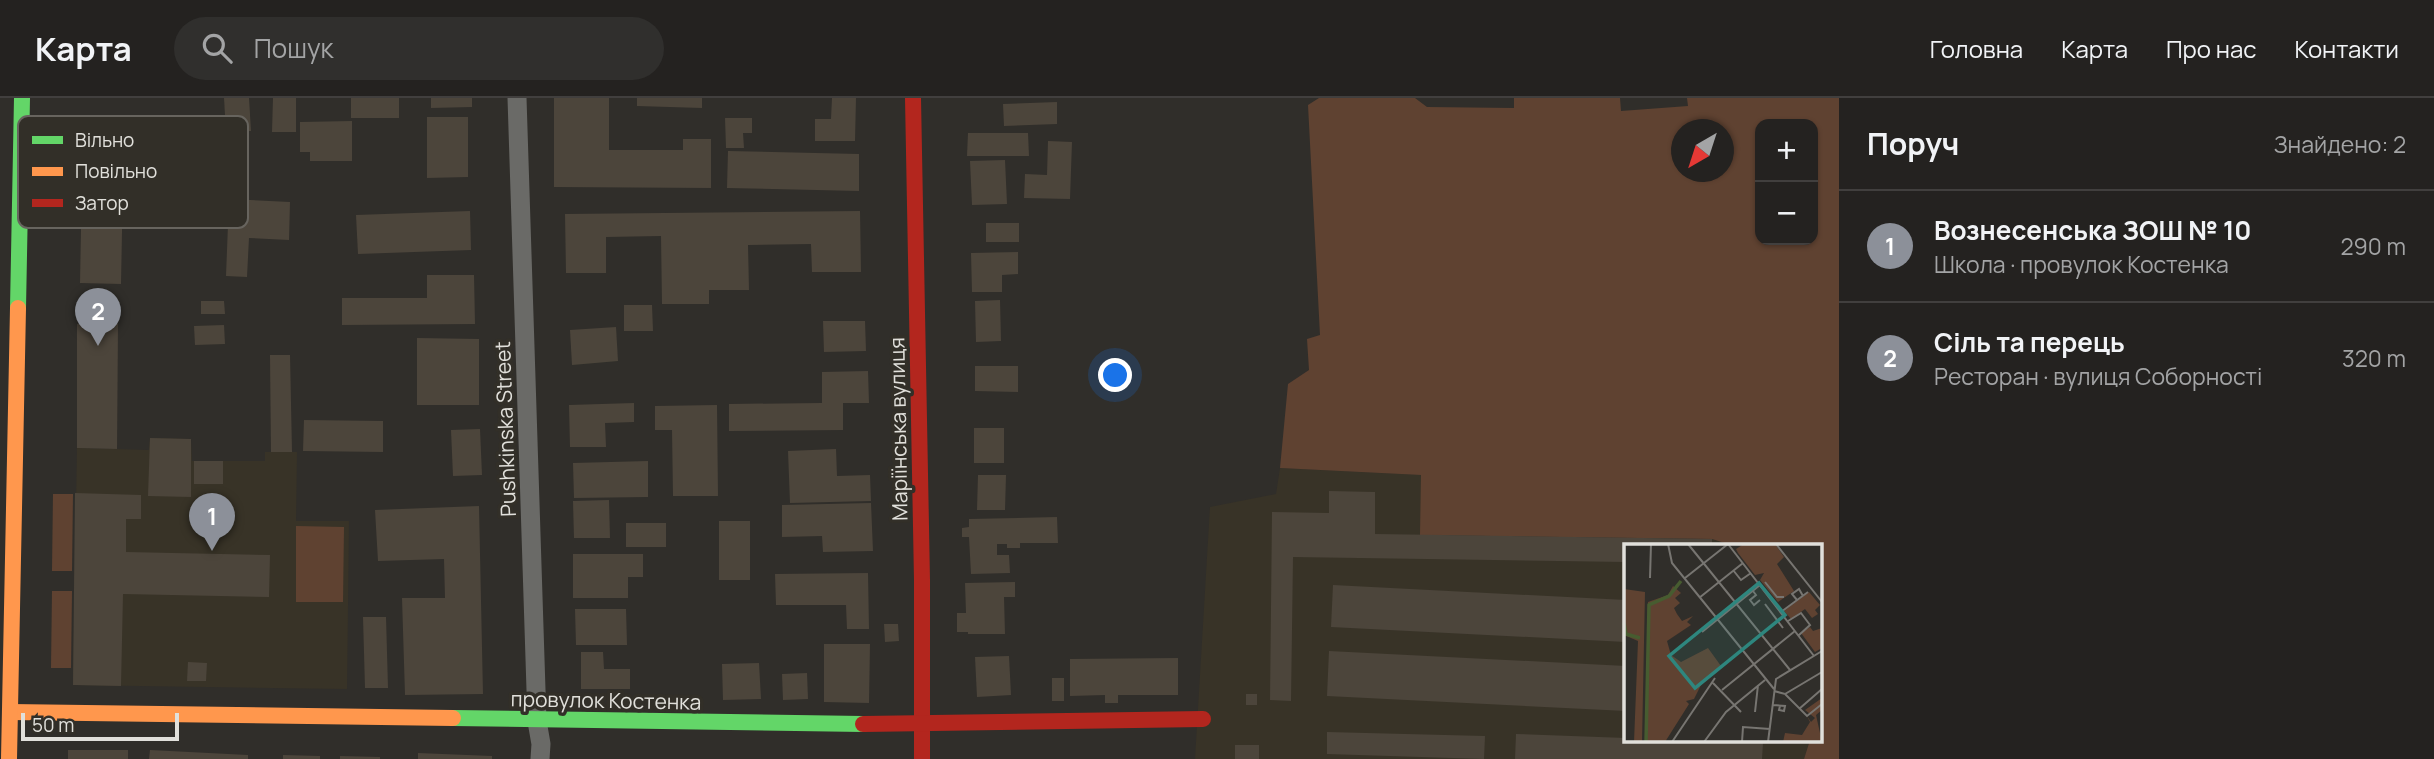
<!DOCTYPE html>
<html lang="uk">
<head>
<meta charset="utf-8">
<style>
  body { margin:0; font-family:Manrope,sans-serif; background:#302f2d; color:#f1f3f6 }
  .controls { position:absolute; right:21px; top:21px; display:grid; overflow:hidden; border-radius:14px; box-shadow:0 2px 5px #0004 }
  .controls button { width:63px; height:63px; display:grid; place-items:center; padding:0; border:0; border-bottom:2px solid #413f3e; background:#242220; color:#f1f3f6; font:35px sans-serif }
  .compass { position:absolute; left:1671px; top:21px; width:63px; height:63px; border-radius:50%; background:#242220; box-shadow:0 2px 5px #0004; rotate:219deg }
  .scale { position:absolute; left:21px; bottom:18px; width:158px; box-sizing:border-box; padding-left:7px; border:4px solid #e1e0db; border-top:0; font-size:19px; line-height:24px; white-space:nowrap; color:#e1e0db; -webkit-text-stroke:5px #322f28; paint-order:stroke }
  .you { position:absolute; left:1116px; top:278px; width:24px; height:24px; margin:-18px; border:5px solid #fff; border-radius:50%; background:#1a73e8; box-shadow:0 0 0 10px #1a73e833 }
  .badge { display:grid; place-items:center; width:46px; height:46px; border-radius:50%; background:#8c9099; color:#fff; font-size:23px; font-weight:700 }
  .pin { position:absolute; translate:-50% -58px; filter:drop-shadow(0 2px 4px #0008) }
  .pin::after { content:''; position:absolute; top:37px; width:24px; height:21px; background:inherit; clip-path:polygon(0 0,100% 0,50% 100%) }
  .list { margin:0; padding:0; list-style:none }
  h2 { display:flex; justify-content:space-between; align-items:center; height:91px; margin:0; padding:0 28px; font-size:30px }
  h2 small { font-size:23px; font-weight:400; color:#a3a4a5 }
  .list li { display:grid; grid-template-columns:46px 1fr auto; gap:21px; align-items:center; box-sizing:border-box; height:112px; padding:0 28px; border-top:2px solid #413f3e }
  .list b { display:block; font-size:26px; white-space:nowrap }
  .list p { margin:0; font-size:23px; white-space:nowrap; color:#a3a4a5 }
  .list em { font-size:23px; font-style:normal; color:#a3a4a5 }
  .icon { flex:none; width:38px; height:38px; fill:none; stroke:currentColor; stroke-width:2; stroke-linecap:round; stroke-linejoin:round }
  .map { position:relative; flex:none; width:1839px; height:661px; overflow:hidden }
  header { display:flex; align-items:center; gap:42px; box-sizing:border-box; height:98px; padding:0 35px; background:#242220; border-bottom:2px solid #413f3e }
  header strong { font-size:33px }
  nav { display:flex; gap:38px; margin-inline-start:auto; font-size:24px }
  .search { width:490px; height:63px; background:#302f2d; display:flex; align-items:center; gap:18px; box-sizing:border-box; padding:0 24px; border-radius:38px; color:#a3a4a5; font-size:26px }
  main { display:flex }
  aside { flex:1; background:#242220 }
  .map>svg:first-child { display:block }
</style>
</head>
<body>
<header>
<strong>Карта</strong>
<div class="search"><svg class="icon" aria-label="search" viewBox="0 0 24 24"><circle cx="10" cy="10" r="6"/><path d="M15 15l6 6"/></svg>Пошук</div>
<nav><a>Головна</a><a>Карта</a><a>Про нас</a><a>Контакти</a></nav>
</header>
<main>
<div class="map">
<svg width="1839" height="661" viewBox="0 0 1839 661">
  <rect width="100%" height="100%" fill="#302e2a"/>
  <g fill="#383327">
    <path d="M150,340L191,341L192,363H265V354H297L296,423H349L347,591L73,587L77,350L149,352Z"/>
    <path d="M1280,370L1422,377L1421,437L1712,441L1731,447L1626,448V642H1810L1804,661H1195L1210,409L1276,396Z"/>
  </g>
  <g fill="#5f4231" fill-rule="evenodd">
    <path d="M1319,0H1415L1427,9L1514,10V0H1620L1621,13L1688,8L1687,0H1839V661H1804L1810,642H1820V448L1731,447L1712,441L1420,437L1421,377L1280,370L1288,286L1309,272L1307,241L1320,237L1308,7ZM1760,26H1813V142H1760ZM1682,32H1724V74H1682Z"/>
    <path d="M53,396H73L72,473H52Z"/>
    <path d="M296,428L344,429L343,504H296Z"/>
    <path d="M52,493H72L71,570H51Z"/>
  </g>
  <g fill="#4c453b">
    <path d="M224,0H249L251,33L226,34Z"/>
    <path d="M273,0H296V34H272Z"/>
    <rect x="351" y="0" width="48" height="20"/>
    <path d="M431,0H472V9L431,10Z"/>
    <path d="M554,0H609V52H683V41H711V90L554,89Z"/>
    <path d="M637,0H702V10L637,8Z"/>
    <path d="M832,0H856L855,43H815V21H831Z"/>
    <path d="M1057,4V26L1004,28L1003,6Z"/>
    <path d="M427,19H468V79L427,80Z"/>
    <path d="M725,20H752V35H743L744,50H726Z"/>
    <path d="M352,23V63H310V54H300V24Z"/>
    <path d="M83,27L124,28L121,186L80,185Z"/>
    <path d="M968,35H1028L1029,58H967Z"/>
    <path d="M1048,43L1072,44L1070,101L1024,100L1025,76L1047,77Z"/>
    <path d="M728,53L859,56V93L727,90Z"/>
    <path d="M1005,62L1007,106L972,107L970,63Z"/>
    <path d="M229,101L290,104L289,142L249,140L247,179L226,178Z"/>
    <path d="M470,113L471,152L358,156L356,117Z"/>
    <path d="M860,113L861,174H812L811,146L748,147L749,192H709V206H662L661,138L606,139V175H566L565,116Z"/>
    <rect x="986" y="125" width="33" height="19"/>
    <path d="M1018,154V176L1002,177V194H972L971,155Z"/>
    <path d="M427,177H474L475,226L342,227V200H427Z"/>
    <path d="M1000,202L1001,243L976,244L975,203Z"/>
    <path d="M201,203H224L225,216H201Z"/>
    <path d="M624,207H652L653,233H624Z"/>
    <path d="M823,223H865L866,253L824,254Z"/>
    <path d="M77,226H118L117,351L77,350Z"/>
    <path d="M224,227L225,246L195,247L194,228Z"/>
    <path d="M616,229L618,263L572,267L570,232Z"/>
    <path d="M417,240L479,241V307H417Z"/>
    <path d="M270,257H290L292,354H271Z"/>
    <path d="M975,268H1018V294L975,293Z"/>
    <path d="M868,273L869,305H843V332L729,333V306L822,305V274Z"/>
    <path d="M634,305V324L605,325L606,349H570L569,307Z"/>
    <path d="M717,307L718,398H673L672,332H655V308Z"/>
    <path d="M304,322L383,323V354L303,353Z"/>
    <rect x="974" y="330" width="30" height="35"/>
    <path d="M480,331L482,377L453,378L451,332Z"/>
    <path d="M150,340L191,341V399L148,398Z"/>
    <path d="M836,351L837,378L870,377L871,403L790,405L788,353Z"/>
    <rect x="194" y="363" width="29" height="23"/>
    <path d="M648,363V399L574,400L573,365Z"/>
    <path d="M978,377H1006L1005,412H977Z"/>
    <path d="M1329,393L1375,394V436L1712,441V448H1626V464L1293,459L1291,603L1270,602L1272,414L1329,415Z"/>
    <path d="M75,395L141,397V421H126V454L270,457L269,499L123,496L121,588L73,587Z"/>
    <path d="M609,402L610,440H574L573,403Z"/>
    <path d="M871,405L873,453L823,454L822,438L782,439V407Z"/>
    <path d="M479,408L483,596L405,597L402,500H445L444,461L378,463L375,412Z"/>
    <path d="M1057,419L1058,445H1020V450H1007V446H997V457H1009L1010,475L971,476L969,439H962V430L969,429V421Z"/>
    <rect x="719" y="423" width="31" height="59"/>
    <rect x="626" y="425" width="40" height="24"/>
    <path d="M573,456H643V479H628V500H573Z"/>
    <path d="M868,475L869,531H847L846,507H776L775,476Z"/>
    <path d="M1015,484V499H1004L1005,536H968V534H957V515H966L965,485Z"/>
    <path d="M1333,487L1626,502V544L1331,529Z"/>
    <path d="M575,511H626L627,547H576Z"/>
    <path d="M363,519H386L388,590H365Z"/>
    <path d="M884,526H898L899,543L885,544Z"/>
    <path d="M824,546H870L869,605L824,604Z"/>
    <path d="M1329,553L1626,568V613L1327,598Z"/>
    <path d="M581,554H603L604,571H630V591H581Z"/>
    <path d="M1009,558L1011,597L977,599L975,559Z"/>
    <path d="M1178,560V597H1118V605H1105V597L1070,598V561Z"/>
    <path d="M188,564L207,565L206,583H187Z"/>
    <path d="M759,565L761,601L723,602L722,566Z"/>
    <path d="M807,575L808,601L783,602L782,576Z"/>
    <rect x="1052" y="580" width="12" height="23"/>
    <rect x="1246" y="596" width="11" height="11"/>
    <path d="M1327,634L1485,638L1484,661L1327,656Z"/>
    <path d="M1516,636L1626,640V642L1763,645L1762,661H1515Z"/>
    <rect x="1235" y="647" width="24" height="14"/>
    <rect x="68" y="652" width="60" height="9"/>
    <path d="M150,652L248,657V661H149Z"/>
    <path d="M418,655L492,658V661H418Z"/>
    <path d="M283,657L320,658V661H283Z"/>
    <path d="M340,658L380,659V661H340Z"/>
  </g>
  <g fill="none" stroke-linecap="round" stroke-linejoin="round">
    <path stroke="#6a6a67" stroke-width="19" d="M517,0L537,623L541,646L540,661"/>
    <g stroke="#63d668" stroke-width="16">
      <path d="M18,210L22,0"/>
      <path d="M453,620L863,626"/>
    </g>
    <g stroke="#ff974d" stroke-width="16">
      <path d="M10,614L453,620"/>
      <path d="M9,661L18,210"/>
    </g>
    <g stroke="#b3261e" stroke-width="16">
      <path d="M913,0L922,482V661"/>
      <path d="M863,626L1203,621"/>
    </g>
  </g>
  <g text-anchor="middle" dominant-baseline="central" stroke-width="7" stroke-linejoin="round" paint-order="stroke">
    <g font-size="21" fill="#e1e0db" stroke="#322f28">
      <text transform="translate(505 331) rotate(-92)">Pushkinska Street</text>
      <text transform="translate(898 331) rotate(-91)">Маріїнська вулиця</text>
      <text transform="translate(606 602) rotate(1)">провулок Костенка</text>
    </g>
  </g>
  <g transform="translate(1624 446)">
    <rect width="198" height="198" fill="#302e2a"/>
    <path d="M120,0H151L160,13L153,20L170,47L154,58L136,36L140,29L131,31L114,9L112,5ZM49,42L57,49L51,54L56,59L50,64L53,70L58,77L69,72L63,78L67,81L43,97L47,111L57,118L84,104L97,122L79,137L70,155L62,157L65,160L41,198H21L24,58L44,51ZM0,45L21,48L18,198H10L14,97L0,91ZM185,48L196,61L191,66L194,70L188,74L181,65L167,75L160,67ZM186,83L189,87L198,84V104L191,108L177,89ZM198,154V166L192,171L198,198H159L161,189L178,191L186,178L183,172L187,178L191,174L181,166Z" fill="#5f4231"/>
    <path fill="none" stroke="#475c30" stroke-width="3.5" d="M0,79L2,90L16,94M22,198L25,61L45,52L57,37"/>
    <path fill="none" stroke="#777571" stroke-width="2" d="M44,0L48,19L150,145M64,0L166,126M104,0L190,112M152,0L198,58M109,26L117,36L127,29M26,34L27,0M61,34L104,0M141,38L153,53H160M129,47L132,51L126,56L130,61L136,56M75,54L119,19M173,56L168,50L175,45L179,52M141,60L159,84M157,68L184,48M164,77L177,69L186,81L175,91M78,88L136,41M89,139L117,168M98,146L171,87M150,147L161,150L198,128M161,150L183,172L198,160M149,161L161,162L160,167L155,166L156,162M175,165L198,145M131,168L134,141M48,198L91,134M80,198L102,168L141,136M118,198L119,183L146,185M144,198L152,135L198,107"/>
    <path fill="#2e867e" fill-opacity="0.15" stroke="#2e867e" stroke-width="3.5" d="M135,39L161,71L71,144L45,112Z"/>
    <rect width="198" height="198" fill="none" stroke="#e1e0db" stroke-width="3.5"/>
  </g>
  <rect x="18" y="18" width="230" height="112" rx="10" fill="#322f28" stroke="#67645e" stroke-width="2"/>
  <rect x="32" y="38" width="31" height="8" fill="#63d668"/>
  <rect x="32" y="69" width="31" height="9" fill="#ff974d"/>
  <rect x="32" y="101" width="31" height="8" fill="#b3261e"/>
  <g font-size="19" fill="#e1e0db">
    <text x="75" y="49">Вільно</text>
    <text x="75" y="80">Повільно</text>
    <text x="75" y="112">Затор</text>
  </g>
</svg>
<div class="controls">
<button>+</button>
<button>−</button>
</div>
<svg class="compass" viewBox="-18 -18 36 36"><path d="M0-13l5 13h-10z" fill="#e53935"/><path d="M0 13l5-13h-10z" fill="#a3a4a5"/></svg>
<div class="scale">50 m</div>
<div class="you"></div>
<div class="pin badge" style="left:212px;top:453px">1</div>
<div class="pin badge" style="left:98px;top:248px">2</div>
</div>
<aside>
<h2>Поруч<small>Знайдено: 2</small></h2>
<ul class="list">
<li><span class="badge">1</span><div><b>Вознесенська ЗОШ № 10</b><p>Школа · провулок Костенка</p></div><em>290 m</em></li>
<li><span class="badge">2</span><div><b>Сіль та перець</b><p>Ресторан · вулиця Соборності</p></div><em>320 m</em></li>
</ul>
</aside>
</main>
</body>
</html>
